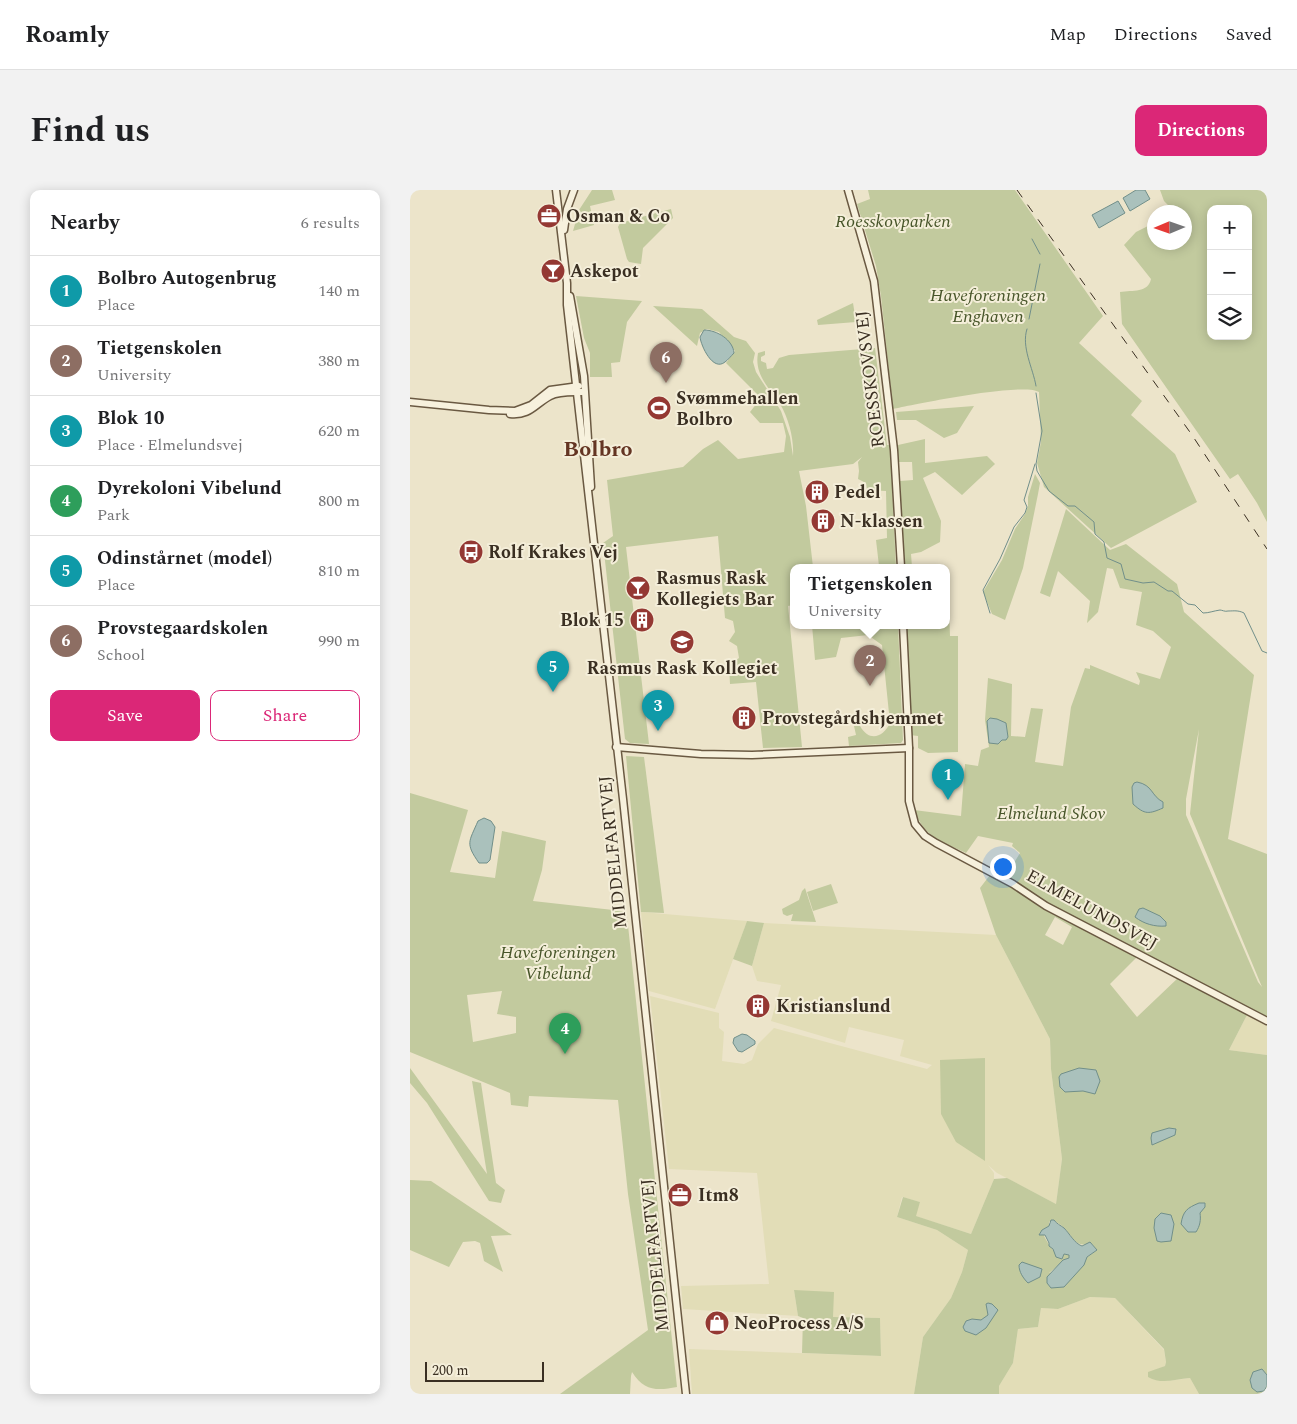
<!DOCTYPE html>
<html lang="en">
<head>
<meta charset="utf-8">
<style>
  body { margin:0; font-family:Spectral,serif; background:#f2f2f2; color:#202124 }
  .controls { position:absolute; right:15px; top:15px; display:grid; overflow:hidden; border-radius:10px; box-shadow:0 2px 12px #0003 }
  .controls button { width:45px; height:45px; display:grid; place-items:center; padding:0; border:0; border-bottom:1px solid #e0e0e0; background:#fff; color:#202124; font:25px sans-serif }
  .compass { position:absolute; left:737px; top:15px; width:45px; height:45px; border-radius:50%; background:#fff; box-shadow:0 2px 12px #0003; rotate:268deg }
  .scale { position:absolute; left:15px; bottom:12px; width:119px; box-sizing:border-box; padding-left:5px; border:2px solid #3a2f22; border-top:0; font-size:14px; line-height:18px; white-space:nowrap; color:#3a2f22; -webkit-text-stroke:4px #f4eed9; paint-order:stroke }
  .you { position:absolute; left:592px; top:676px; width:18px; height:18px; margin:-12px; border:4px solid #fff; border-radius:50%; background:#1a73e8; box-shadow:0 0 0 8px #1a73e833 }
  .badge { display:grid; place-items:center; width:32px; height:32px; border-radius:50%; background:#db2777; color:#fff; font-size:16px; font-weight:700 }
  .pin { position:absolute; translate:-50% -41px; filter:drop-shadow(0 1px 2px #0008) }
  .pin::after { content:''; position:absolute; top:26px; width:18px; height:15px; background:inherit; clip-path:polygon(0 0,100% 0,50% 100%) }
  .popup { position:absolute; left:380px; top:374px; width:160px; height:65px; box-sizing:border-box; display:grid; place-content:center; border-radius:10px; background:#fff; filter:drop-shadow(0 1px 4px #0005); font-size:16px; white-space:nowrap; color:#757577 }
  .popup b { font-size:19px; color:#202124 }
  .popup::after { content:''; position:absolute; left:50%; top:100%; margin-left:-10px; border:10px solid transparent; border-top-color:#fff }
  .list { margin:0; padding:0; list-style:none }
  h2 { display:flex; justify-content:space-between; align-items:center; height:65px; margin:0; padding:0 20px; font-size:21px }
  h2 small { font-size:16px; font-weight:400; color:#757577 }
  .list li { display:grid; grid-template-columns:32px 1fr auto; gap:15px; align-items:center; box-sizing:border-box; height:70px; padding:0 20px; border-top:1px solid #e0e0e0 }
  .list b { display:block; font-size:19px; white-space:nowrap }
  .list p { margin:0; font-size:16px; white-space:nowrap; color:#757577 }
  .list em { font-size:16px; font-style:normal; color:#757577 }
  .actions { display:flex; gap:10px; padding:15px 20px }
  .actions a { flex:1; padding:11px 0; border:1px solid #db2777; border-radius:10px; text-align:center; font-size:18px; color:#db2777 }
  .actions .main { background:#db2777; color:#fff }
  .icon { flex:none; width:28px; height:28px; fill:none; stroke:currentColor; stroke-width:2; stroke-linecap:round; stroke-linejoin:round }
  .map { position:relative; flex:none; width:857px; height:1204px; overflow:hidden; border-radius:10px }
  header { display:flex; align-items:center; gap:30px; box-sizing:border-box; height:70px; padding:0 25px; background:#fff; border-bottom:1px solid #e0e0e0 }
  header strong { font-size:24px }
  nav { display:flex; gap:28px; margin-inline-start:auto; font-size:18px }
  .intro { display:flex; align-items:center; justify-content:space-between; box-sizing:border-box; height:120px; padding:0 30px }
  h1 { margin:0; font-size:35px }
  .button { padding:12px 22px; border-radius:10px; background:#db2777; color:#fff; font-size:18px; font-weight:700 }
  main { display:flex; gap:30px; padding:0 30px }
  aside { flex:1; background:#fff; border-radius:10px; box-shadow:0 2px 12px #0003 }
  .map>svg:first-child { display:block }
</style>
</head>
<body>
<header>
<strong>Roamly</strong>
<nav><a>Map</a><a>Directions</a><a>Saved</a></nav>
</header>
<div class="intro"><h1>Find us</h1><a class="button">Directions</a></div>
<main>
<aside>
<h2>Nearby<small>6 results</small></h2>
<ul class="list">
<li><span class="badge" style="background:#0f9aa8">1</span><div><b>Bolbro Autogenbrug</b><p>Place</p></div><em>140 m</em></li>
<li><span class="badge" style="background:#8d6e63">2</span><div><b>Tietgenskolen</b><p>University</p></div><em>380 m</em></li>
<li><span class="badge" style="background:#0f9aa8">3</span><div><b>Blok 10</b><p>Place · Elmelundsvej</p></div><em>620 m</em></li>
<li><span class="badge" style="background:#2e9e5b">4</span><div><b>Dyrekoloni Vibelund</b><p>Park</p></div><em>800 m</em></li>
<li><span class="badge" style="background:#0f9aa8">5</span><div><b>Odinstårnet (model)</b><p>Place</p></div><em>810 m</em></li>
<li><span class="badge" style="background:#8d6e63">6</span><div><b>Provstegaardskolen</b><p>School</p></div><em>990 m</em></li>
</ul>
<div class="actions"><a class="main">Save</a><a>Share</a></div>
</aside>
<div class="map">
<svg width="857" height="1204" viewBox="0 0 857 1204">
  <rect width="100%" height="100%" fill="#ece4ca"/>
  <g fill="#e2ddb7">
    <path d="M231,722L337,731L305,819L239,801Z"/>
    <path d="M354,733L586,745L640,849L641,879L652,969L646,1014L587,983L578,975L584,983V989L561,1044L505,1026L510,1012L492,1007L487,1027L527,1040L558,1060L552,1082L541,1108L513,1147L504,1204H282L279,1159L471,1166L470,1128L423,1127L384,1100L388,1126L273,1119L271,1096L359,1094L347,983L259,979L240,806L309,823V838L314,842L312,871L334,874L342,870L348,854L364,838L517,879L522,875L490,866L494,850L439,837L435,853L361,831L371,795L347,791L342,776Z"/>
    <path d="M838,823L857,833V865L819,860Z"/>
    <path d="M680,1107L705,1108L754,1160L756,1172L755,1176L738,1183L742,1189L758,1191L780,1188L789,1204H589V1196L603,1173L608,1139L628,1137L631,1118L648,1119Z"/>
  </g>
  <g fill="#c2ca9e" fill-rule="evenodd">
    <path d="M182,0H202L205,10L180,16L184,35L163,41L169,20Z"/>
    <path d="M458,0H605L693,126L669,153L732,211L721,225L765,264L787,312L701,358L634,297L627,273L631,252L629,202C614,192 506,214 483,219L471,106L466,76L447,14L460,9Z"/>
    <path d="M750,0H857V332L847,313L828,284L820,289L712,134L710,102C723,100 738,103 741,89L714,55L726,42L744,33V52H774V22H765L754,11ZM801,19H838V146H801Z"/>
    <path d="M261,19L263,28L233,58L231,74L219,72L217,69L208,37L210,33Z"/>
    <path d="M166,106L232,111L217,132L210,172L201,173L202,187H180V163L174,148Z"/>
    <path d="M443,113L446,132L408,135L407,130Z"/>
    <path d="M243,116L292,119L324,147L336,151L345,163L343,172L346,182L371,221L380,247L383,266C384,249 379,229 370,214C359,197 344,185 348,163L355,161V165L351,167V171L356,173L357,179L363,178L369,168L379,165L465,158L477,255H480L486,377H456L469,376L466,350L477,348L476,301L457,300L456,293L448,289L449,281L448,272L452,267L443,274L389,281L396,316L403,377H384V415L378,416L392,557L353,558L346,492L320,494L319,475L329,468L327,456L319,451L325,442L323,431L315,428L308,346L216,357L239,554L220,553L215,549L193,353L203,346L197,290L273,277L293,259L308,250L328,269L374,262L376,246L373,233H350L340,222L351,208L316,173L325,161L309,142L297,139L290,143L287,156Z"/>
    <path d="M564,216L547,243L534,248L506,230H487L486,222Z"/>
    <path d="M515,249V273L577,266L585,274L552,305L525,282L513,288L531,331L530,352L511,362L501,364L502,377H494L490,291L503,290L502,272H488V255Z"/>
    <path d="M625,284L630,293L628,304L613,378L595,430L582,424L573,402L592,370L605,339L615,324L618,316V307Z"/>
    <path d="M656,319L700,360L716,354L767,394L774,422L844,485L818,649L857,664V828L638,713L596,686L610,663L602,656L603,653L568,646L556,663C531,651 515,648 504,620L551,626L555,574L568,576L571,560L579,557L575,530L578,488L602,494L601,546L615,547L621,518L633,519L625,572L653,576L661,517L675,478L680,479V475L729,495L730,491L726,482L750,489L761,457L743,441L726,435L732,402L710,398L703,379L697,378L688,422L677,433L680,411L648,381L640,407L630,403ZM789,539L780,624L852,797L848,792L776,625V609Z"/>
    <path d="M536,418L539,419L540,446H548V562L518,563L508,558V546L500,545L496,435H536Z"/>
    <path d="M402,435H488L493,550L491,553L439,556L438,547L446,545L444,536H450C459,552 473,548 480,533L472,455L458,445L431,448L426,467L405,470Z"/>
    <path d="M216,566L234,567L254,723L231,722Z"/>
    <path d="M0,603L58,620L40,682L85,688L92,641L136,651L132,680L123,711L212,721L217,726L267,1197C247,1201 234,1201 222,1182L221,1186L220,1204H150L238,1140L218,1004L208,910L119,906L118,917L101,915L100,903L0,862ZM92,801L87,824L106,827V843L63,852L57,805Z"/>
    <path d="M580,685L635,718L728,766L700,794L727,827L769,787L838,823L819,860L857,865V1204H789L780,1188C765,1189 752,1195 738,1187V1182L755,1176L756,1172L754,1159L705,1108L680,1107L648,1119L631,1118L628,1137L608,1139L603,1173L589,1196V1204H504L513,1147L541,1108L552,1082L558,1060L527,1040L487,1027L493,1007L510,1012L506,1026L561,1044L584,989L597,988L646,1014L652,969L641,879L640,849L586,745L570,698ZM645,727L662,737L653,755L635,745ZM644,1030C647,1033 650,1034 653,1037C665,1048 663,1057 682,1054L687,1060L676,1068L674,1075L639,1083C646,1078 651,1071 659,1068V1065L654,1064L652,1069C644,1063 634,1049 632,1040L639,1036V1032Z"/>
    <path d="M421,694L428,713L403,721L397,702Z"/>
    <path d="M395,698L406,732L381,731L383,724L377,726L373,724L372,719L389,710L392,701Z"/>
    <path d="M337,731L354,733L342,776L323,769Z"/>
    <path d="M575,868V971L546,952L531,924L530,870Z"/>
    <path d="M0,878L77,984L62,891L71,893L86,993L95,1000L91,1013L79,1011L17,913L0,893Z"/>
    <path d="M0,990L21,991L102,1045L81,1046L93,1082L74,1071L70,1053L65,1051L53,1052L39,1077L0,1060Z"/>
    <path d="M384,1100L424,1102L423,1127L470,1128L471,1166L392,1163L393,1128L388,1126Z"/>
  </g>
  <g fill="#aac1bc" stroke="#718f8a">
    <path d="M726,0H735L740,9L720,21L713,8Z"/>
    <path d="M708,11L715,23L689,38L682,25Z"/>
    <path d="M294,140C307,140 323,150 324,163C321,166 318,170 315,172C303,182 291,156 290,147Z"/>
    <path d="M580,528L587,529L596,533L598,547L596,550H592L588,554L579,553L577,531Z"/>
    <path d="M727,592C743,595 741,606 753,612V618C739,624 735,625 723,614L722,597L724,593Z"/>
    <path d="M74,628L81,631L85,637L80,670L77,673H69C55,653 59,652 68,631Z"/>
    <path d="M733,718L750,726L756,732V736C745,737 734,734 725,727L729,719Z"/>
    <path d="M332,844L337,845L345,851V854L332,862L328,861L323,853L324,848Z"/>
    <path d="M669,878L686,880L690,891L685,904L673,901L655,902L650,897L649,887L651,884Z"/>
    <path d="M759,938L766,939L765,945L742,955L741,948L742,943Z"/>
    <path d="M789,1013H795V1017L790,1023C791,1030 790,1036 786,1042H778L771,1034C773,1021 777,1018 789,1013Z"/>
    <path d="M751,1023L761,1025L764,1034L761,1051L751,1052L747,1051L744,1038L745,1029Z"/>
    <path d="M641,1030H644C647,1034 650,1035 654,1038C660,1044 664,1053 672,1056L680,1052L687,1060L677,1067L674,1075L654,1097L641,1098L637,1093V1087L653,1070L659,1068V1065L654,1064L652,1069L646,1067L643,1059L639,1056V1053L635,1045H629L632,1040L639,1036Z"/>
    <path d="M612,1072L632,1079L630,1087L618,1093C613,1088 609,1082 609,1075Z"/>
    <path d="M578,1113L582,1114L588,1120L576,1138L566,1145L555,1141L553,1137L556,1131L562,1129L571,1130L578,1125L576,1114Z"/>
    <path d="M852,1179L857,1185V1196L854,1201L847,1202L842,1198L840,1190L843,1182Z"/>
  </g>
  <g fill="none" stroke-linecap="round" stroke-linejoin="round">
    <g stroke="#718f8a" stroke-width="1">
      <path d="M622,49L630,64"/>
      <path d="M619,129L630,74"/>
      <path d="M617,139C611,157 623,178 626,196"/>
      <path d="M626,203L632,241L626,274L627,281L639,301L658,316H665L684,332L685,344L694,352L697,368L711,374L715,389L733,393L744,392L758,401H762L778,414L785,415L793,423C799,423 803,421 810,420C812,420 815,422 818,421C824,421 828,420 834,423L852,461L857,463"/>
      <path d="M580,423L573,400L590,369L604,337L615,323L617,317L614,310L625,274"/>
    </g>
    <defs>
      <g id="secondary">
        <path d="M146,0L157,93V115L213,609L276,1204"/>
        <path d="M438,0L464,91L484,260L491,377"/>
        <path d="M154,40L157,19L164,0"/>
        <path d="M160,106L174,186L181,297"/>
        <path d="M0,212L79,220L105,221L121,215L140,200L169,196"/>
        <path d="M100,224C120,226 125,214 140,206C149,201 162,202 172,202"/>
        <path d="M493,435L499,558V611L505,634L515,646L526,653L603,694L636,716L857,831"/>
        <path d="M206,557L291,564L342,565L499,558"/>
      </g>
    </defs>
    <use href="#secondary" stroke="#6a5942" stroke-width="9"/>
    <use href="#secondary" stroke="#f7f1dd" stroke-width="6"/>
    <path stroke="#3a2f22" stroke-width="1" stroke-dasharray="9 9" stroke-linecap="butt" d="M607,0L782,245L857,359"/>
  </g>
  <defs>
    <symbol id="office-disc" viewBox="-11 -11 22 22"><circle r="9.5" fill="#943833" stroke="#f4eed9"/><path d="M-6-3h4V-5.5h4V-3h4V5H-6ZM-1-4.5V-3h2v-1.5ZM-6 0V1H6V0Z" fill="#fff"/></symbol>
    <symbol id="bar-disc" viewBox="-11 -11 22 22"><circle r="9.5" fill="#943833" stroke="#f4eed9"/><path d="M-6-5H6L.8 .8V4.5H3.5V6h-7V4.5H-.8V.8Z" fill="#fff"/></symbol>
    <symbol id="stadium-disc" viewBox="-11 -11 22 22"><circle r="9.5" fill="#943833" stroke="#f4eed9"/><path d="M0-5a6.5 5 0 1 0 0 10a6.5 5 0 1 0 0-10ZM-3.5-1.8h7v3.6h-7Z" fill="#fff"/></symbol>
    <symbol id="building-disc" viewBox="-11 -11 22 22"><circle r="9.5" fill="#943833" stroke="#f4eed9"/><path d="M-4-6H4V6H1V3H-1V6H-4ZM-2.5-4.3h1.7v1.8h-1.7ZM.8-4.3h1.7v1.8H.8ZM-2.5-1h1.7V.8h-1.7ZM.8-1h1.7V.8H.8Z" fill="#fff"/></symbol>
    <symbol id="bus-disc" viewBox="-11 -11 22 22"><circle r="9.5" fill="#943833" stroke="#f4eed9"/><path d="M-5-6H5V4H4V6H2V4H-2V6H-4V4H-5ZM-3.5-4V0h7V-4ZM-3.5 1.2v1.5H-2V1.2ZM2 1.2v1.5H3.5V1.2Z" fill="#fff"/></symbol>
    <symbol id="university-disc" viewBox="-11 -11 22 22"><circle r="9.5" fill="#943833" stroke="#f4eed9"/><path d="M0-5L7-2L0 1L-7-2ZM-4 1L0 2.5L4 1V4Q0 6-4 4Z" fill="#fff"/></symbol>
    <symbol id="shop-disc" viewBox="-11 -11 22 22"><circle r="9.5" fill="#943833" stroke="#f4eed9"/><path d="M-5-2.5h2.3a2.7 3.5 0 0 1 5.4 0H5L5.5 6h-11ZM-1.5-2.5h3a1.5 2.3 0 0 0-3 0Z" fill="#fff"/></symbol>
  </defs>
  <g fill-rule="evenodd">
    <use href="#office-disc" x="125" y="12" width="28" height="28"/>
    <use href="#bar-disc" x="129" y="67" width="28" height="28"/>
    <use href="#stadium-disc" x="235" y="204" width="28" height="28"/>
    <use href="#building-disc" x="393" y="288" width="28" height="28"/>
    <use href="#building-disc" x="399" y="317" width="28" height="28"/>
    <use href="#bus-disc" x="47" y="348" width="28" height="28"/>
    <use href="#bar-disc" x="214" y="384" width="28" height="28"/>
    <use href="#building-disc" x="218" y="416" width="28" height="28"/>
    <use href="#university-disc" x="258" y="438" width="28" height="28"/>
    <use href="#building-disc" x="320" y="514" width="28" height="28"/>
    <use href="#building-disc" x="334" y="802" width="28" height="28"/>
    <use href="#office-disc" x="256" y="991" width="28" height="28"/>
    <use href="#shop-disc" x="293" y="1119" width="28" height="28"/>
  </g>
  <g text-anchor="middle" dominant-baseline="central" stroke-width="4" stroke-linejoin="round" paint-order="stroke">
    <g font-size="18" font-weight="bold" fill="#3a2f22" stroke="#f4eed9" text-anchor="start">
      <text x="156" y="26">Osman &amp; Co</text>
      <text x="160" y="81">Askepot</text>
      <text x="266" y="208">Svømmehallen<tspan x="266" dy="21">Bolbro</tspan></text>
      <text x="424" y="302">Pedel</text>
      <text x="430" y="331">N-klassen</text>
      <text x="78" y="362">Rolf Krakes Vej</text>
      <text x="246" y="388">Rasmus Rask<tspan x="246" dy="21">Kollegiets Bar</tspan></text>
      <text x="214" y="430" text-anchor="end">Blok 15</text>
      <text x="272" y="478" text-anchor="middle">Rasmus Rask Kollegiet</text>
      <text x="352" y="528">Provstegårdshjemmet</text>
      <text x="366" y="816">Kristianslund</text>
      <text x="288" y="1005">Itm8</text>
      <text x="324" y="1133">NeoProcess A/S</text>
    </g>
    <g font-size="18" font-style="italic" fill="#475529" stroke="#f4eed9">
      <text x="483" y="31">Roesskovparken</text>
      <text x="578" y="105">Haveforeningen<tspan x="578" dy="21">Enghaven</tspan></text>
      <text x="641" y="623">Elmelund Skov</text>
      <text x="148" y="762">Haveforeningen<tspan x="148" dy="21">Vibelund</tspan></text>
    </g>
    <g font-size="18" fill="#3a2f22" stroke="#f4eed9">
      <text transform="translate(460 189) rotate(-97)">ROESSKOVSVEJ</text>
      <text transform="translate(203 662) rotate(-96)">MIDDELFARTVEJ</text>
      <text transform="translate(682 720) rotate(29)">ELMELUNDSVEJ</text>
      <text transform="translate(245 1065) rotate(-96)">MIDDELFARTVEJ</text>
    </g>
    <g font-size="22" font-weight="bold" fill="#643523" stroke="#f4eed9">
      <text x="188" y="259">Bolbro</text>
    </g>
  </g>
</svg>
<div class="controls">
<button>+</button>
<button>−</button>
<button><svg class="icon" aria-label="layers" viewBox="0 0 24 24"><path d="M12 4l9 5-9 5-9-5zM3 14l9 5 9-5"/></svg></button>
</div>
<svg class="compass" viewBox="-18 -18 36 36"><path d="M0-13l5 13h-10z" fill="#e53935"/><path d="M0 13l5-13h-10z" fill="#757577"/></svg>
<div class="scale">200 m</div>
<div class="you"></div>
<div class="pin badge" style="left:538px;top:610px;background:#0f9aa8">1</div>
<div class="pin badge" style="left:460px;top:496px;background:#8d6e63">2</div>
<div class="popup"><b>Tietgenskolen</b>University</div>
<div class="pin badge" style="left:248px;top:541px;background:#0f9aa8">3</div>
<div class="pin badge" style="left:155px;top:864px;background:#2e9e5b">4</div>
<div class="pin badge" style="left:143px;top:502px;background:#0f9aa8">5</div>
<div class="pin badge" style="left:256px;top:193px;background:#8d6e63">6</div>
</div>
</main>
</body>
</html>
